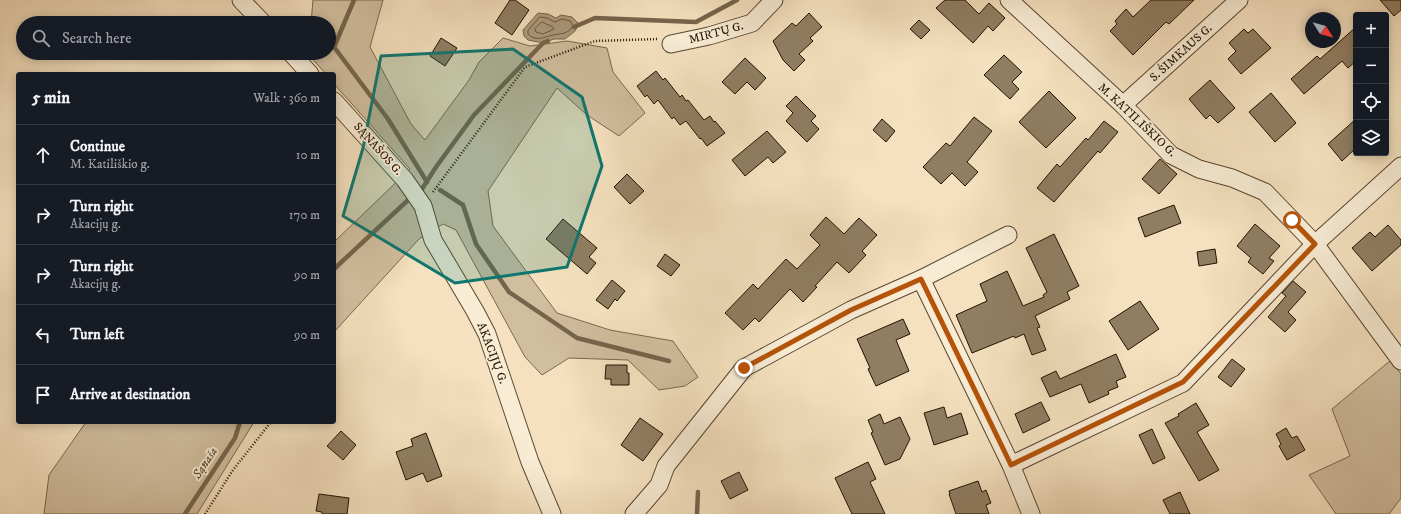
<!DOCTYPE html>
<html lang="en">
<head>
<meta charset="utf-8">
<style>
  body { margin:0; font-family:"IM FELL DW Pica",serif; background:#20242c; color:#f1f3f6 }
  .controls { position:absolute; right:12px; top:12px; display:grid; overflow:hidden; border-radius:4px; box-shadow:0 2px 10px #0003 }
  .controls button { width:36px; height:36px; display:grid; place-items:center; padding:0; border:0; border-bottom:1px solid #363941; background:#171b24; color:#f1f3f6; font:20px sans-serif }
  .compass { position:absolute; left:1305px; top:12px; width:36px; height:36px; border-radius:50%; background:#171b24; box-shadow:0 2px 10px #0003; rotate:126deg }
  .stop { position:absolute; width:12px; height:12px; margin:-9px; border:3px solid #b45309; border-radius:50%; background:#fff }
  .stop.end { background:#b45309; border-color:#fff; box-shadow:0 1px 4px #0008 }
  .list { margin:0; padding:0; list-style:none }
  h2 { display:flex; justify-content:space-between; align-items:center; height:52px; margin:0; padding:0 16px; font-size:17px }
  h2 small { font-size:13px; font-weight:400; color:#9ea1a6 }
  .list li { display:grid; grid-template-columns:26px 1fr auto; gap:12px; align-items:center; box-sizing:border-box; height:60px; padding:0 16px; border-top:1px solid #363941 }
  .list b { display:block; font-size:15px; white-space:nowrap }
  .list p { margin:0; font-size:13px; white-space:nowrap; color:#9ea1a6 }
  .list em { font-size:13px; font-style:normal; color:#9ea1a6 }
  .icon { flex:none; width:22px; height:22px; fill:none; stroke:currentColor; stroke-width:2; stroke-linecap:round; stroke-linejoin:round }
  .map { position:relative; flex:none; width:1401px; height:514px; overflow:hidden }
  .search { position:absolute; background:#171b24; box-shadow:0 2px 10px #0003; left:16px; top:16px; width:320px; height:44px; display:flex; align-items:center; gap:10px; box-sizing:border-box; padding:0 14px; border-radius:22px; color:#9ea1a6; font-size:15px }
  .panel { position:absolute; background:#171b24; box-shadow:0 2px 10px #0003; left:16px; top:72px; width:320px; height:352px; border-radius:4px }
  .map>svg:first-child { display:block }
</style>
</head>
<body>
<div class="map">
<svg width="1401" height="514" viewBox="0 0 1401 514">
  <rect width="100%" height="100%" fill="#f5e1bf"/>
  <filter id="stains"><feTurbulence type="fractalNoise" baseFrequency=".005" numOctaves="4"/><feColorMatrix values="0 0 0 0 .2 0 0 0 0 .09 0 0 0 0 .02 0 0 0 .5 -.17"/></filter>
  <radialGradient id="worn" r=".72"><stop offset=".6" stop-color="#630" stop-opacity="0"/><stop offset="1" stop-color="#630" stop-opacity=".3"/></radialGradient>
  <g fill="#d1be9f" stroke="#7a6850">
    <path d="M313,0H383L370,47L411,124L425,140L469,80L479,62L503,38L530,46L567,41L607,48L613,72L645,113L619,136L587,115L557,88L488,191L493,226L557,313L610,330L673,341L698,377L685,386L659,390L628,360L569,358L542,375L525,357L456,230L443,224L419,239L334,332V242L410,169L334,84V74H326L308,54L329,53V23H311Z"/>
    <path d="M1391,360L1401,374V498L1389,514H1336L1309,475L1350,456L1332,409Z"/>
    <path d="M86,422H254L197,514H44L49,475Z"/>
  </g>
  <path fill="#ae9b7e" stroke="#76644c" d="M538,13L548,14L556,18L561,15L572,17L579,24L575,31L565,39H554L543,43L528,40L524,36L523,30Z"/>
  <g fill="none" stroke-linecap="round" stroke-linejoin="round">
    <g stroke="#68563f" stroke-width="1">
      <path d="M540,17L547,18L555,22L562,19L570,21L573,26C567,35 562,33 553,35C544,37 536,42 528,34V31Z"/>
      <path d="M542,22L553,27L554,29L543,34L536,32L535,29Z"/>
    </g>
    <g stroke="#76644c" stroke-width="4.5">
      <path d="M354,0L334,47L388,119L427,182"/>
      <path d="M574,27L595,18L696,22L737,0"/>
      <path d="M422,189L436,167L474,115L543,43L548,41"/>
      <path d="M440,190L463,205L476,244L509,292L577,338L669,361"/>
      <path d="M334,269L407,201"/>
      <path d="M185,514L235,438L240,422"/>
      <path d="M697,514L698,492"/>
    </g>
  </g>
  <g fill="#907e63" stroke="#231200">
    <path d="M510,0H515L529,10L512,35L495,23Z"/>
    <path d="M945,0H965L979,14L989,3L1005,18L993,31L988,26L973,43L936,8Z"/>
    <path d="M1151,0H1194L1169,24L1166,22L1133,55L1110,31L1117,24L1115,21L1126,9L1133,17Z"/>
    <path d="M1380,0H1401V10L1394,16Z"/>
    <path d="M809,13L822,27L810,38L813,41L799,54L805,60L794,71L783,60L773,41L792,23L796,26Z"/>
    <path d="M919,20L930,30L921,39L910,29Z"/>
    <path d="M1356,27V61L1348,68L1342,61L1304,94L1291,79L1317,56L1320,59Z"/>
    <path d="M1244,29L1248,33L1253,29L1271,48L1241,74L1228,59L1236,51L1229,43Z"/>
    <path d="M441,38L457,48L445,66L430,56Z"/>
    <path d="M1004,55L1022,72L1012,82L1019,89L1010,99L984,75Z"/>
    <path d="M745,58L766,78L755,90L747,82L735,94L722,82Z"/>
    <path d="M656,71L663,80L665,78L680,97L682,95L686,101L688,100L704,120L710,116L714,122L715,121L725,133L707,146L701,138L700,139L686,121L680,125L674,117L672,119L658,100L654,104L647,95L645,97L637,86Z"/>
    <path d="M1210,80L1235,108L1218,123L1210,115L1206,119L1189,99Z"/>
    <path d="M1049,91L1076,118L1046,148L1019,122Z"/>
    <path d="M1271,93L1296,123L1275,142L1249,112Z"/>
    <path d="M796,96L816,116L811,121L819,129L807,142L786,121L793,113L786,106Z"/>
    <path d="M974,117L992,131L967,162L978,172L965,186L952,173L941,184L923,167L946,143L950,146Z"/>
    <path d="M882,119L895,131L886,142L873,130Z"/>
    <path d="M1356,119V148L1342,161L1328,144Z"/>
    <path d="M1104,121L1118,132L1100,153L1098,151L1054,202L1037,188L1057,164L1060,167L1086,138L1088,140Z"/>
    <path d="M767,131L786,152L773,163L768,157L745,176L732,160Z"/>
    <path d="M1160,159L1177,174L1159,194L1142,179Z"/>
    <path d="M627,174L644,191L630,204L614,187Z"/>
    <path d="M1174,205L1181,223L1145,237L1138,218Z"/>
    <path d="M826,217L844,234L859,218L877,235L862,251L866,255L849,273L837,262L815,286L817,287L803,302L790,289L759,322L755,318L743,330L725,313L753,284L758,289L786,259L797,269L820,245L810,235Z"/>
    <path d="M563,219L597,248L589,257L596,263L587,274L546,239Z"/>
    <path d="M1255,224L1280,246L1269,258L1274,261L1263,274L1248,262L1251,258L1237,246Z"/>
    <path d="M1388,225L1401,240V245L1372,271L1352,248L1370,232L1375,237Z"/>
    <path d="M1054,234L1079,286L1067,292L1070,299L1035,316L1040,327L1037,328L1046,350L1032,355L1024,334L1015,338L1014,336L972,353L956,315L987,301L980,284L1007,271L1023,306L1044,297L1043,295L1047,292L1026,248Z"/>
    <path d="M1215,249L1217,263L1199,266L1197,252Z"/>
    <path d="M665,254L680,265L671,276L657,266Z"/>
    <path d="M612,280L625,291L617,301L615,299L608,309L596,300Z"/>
    <path d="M1293,281L1306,292L1288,312L1296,320L1285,332L1268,317L1286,296L1282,293Z"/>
    <path d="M1140,301L1159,329L1128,350L1109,321Z"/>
    <path d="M903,319L910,334L896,340L909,371L876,386L868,369L870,368L857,339Z"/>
    <path d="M1116,354L1126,377L1116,381L1118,387L1108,391L1109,394L1089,403L1081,384L1050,397L1041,378L1056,371L1060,379Z"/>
    <path d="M1232,359L1245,369L1231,387L1218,377Z"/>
    <path d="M606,365H627V373H629V385H611V379H605Z"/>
    <path d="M1041,402L1050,420L1023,433L1015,414Z"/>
    <path d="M1196,403L1209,425L1197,432L1219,470L1199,481L1165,423L1179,416L1178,414Z"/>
    <path d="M944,407L947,418L961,413L968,434L934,445L924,413Z"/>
    <path d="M880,414L884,424L900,417L910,439L900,459L885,465L871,433L873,432L868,420Z"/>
    <path d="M640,418L663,434L643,461L621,445Z"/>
    <path d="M1286,428L1292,438L1297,436L1305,450L1287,460L1279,446L1281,444L1276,434Z"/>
    <path d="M1152,429L1165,458L1153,464L1139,435Z"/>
    <path d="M341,431L356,445L343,460L327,446Z"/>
    <path d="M426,433L442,476L427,482L423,473L406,480L396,452L413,446L411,439Z"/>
    <path d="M868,462L876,479L870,482L885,514H852L835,478Z"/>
    <path d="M739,472L748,490L730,499L721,481Z"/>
    <path d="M978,481L982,492L986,490L991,503L986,505L989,514H956L949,494H950L949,491Z"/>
    <path d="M1180,492L1190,514H1170L1163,500Z"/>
    <path d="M319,494L349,498L347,514H322V512L316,511Z"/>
  </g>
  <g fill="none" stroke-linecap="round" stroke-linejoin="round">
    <defs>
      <g id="minor">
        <path d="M241,0L263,23"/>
        <path d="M1009,0L1123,105L1171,155L1199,169L1232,178L1265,192L1315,244L1401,361"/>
        <path d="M671,44L709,36L752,23L774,0"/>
        <path d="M291,53L310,74"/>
        <path d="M334,101L405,180L423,206L433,240L475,311L487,334L530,462L552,514"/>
        <path d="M1123,105L1239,0"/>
        <path d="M921,279L1011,465L1031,514"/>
        <path d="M1011,465L1183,383L1315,244L1401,166"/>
        <path d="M634,514L659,485L666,466L744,368L851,310L921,279L1008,235"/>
      </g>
    </defs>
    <use href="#minor" stroke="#584630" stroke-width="19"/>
    <g stroke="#231200" stroke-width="2.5" stroke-dasharray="1 2" stroke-linecap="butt">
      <path d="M433,192L525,67L595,41L657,39"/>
      <path d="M205,514L233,470L271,422"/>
    </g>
    <use href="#minor" stroke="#f8ecd5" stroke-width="17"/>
  </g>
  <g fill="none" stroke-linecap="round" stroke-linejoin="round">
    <path stroke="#b45309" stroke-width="5" d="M744,368L851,310L921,279L1011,465L1183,382L1315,244L1292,220"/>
  </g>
  <path fill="#0f766e" fill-opacity="0.2" stroke="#0f766e" stroke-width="3" stroke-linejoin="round" d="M513,49L582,97L602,166L567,267L455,283L343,216L363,148L381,56Z"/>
  <g text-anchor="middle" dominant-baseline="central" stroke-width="3.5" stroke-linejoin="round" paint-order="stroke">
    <g font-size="12" fill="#231200" stroke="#f8ecd5">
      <text transform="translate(716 33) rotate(-15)">MIRTŲ G.</text>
      <text transform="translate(1181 53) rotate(-42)">S. ŠIMKAUS G.</text>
      <text transform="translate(1137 120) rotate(43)">M. KATILIŠKIO G.</text>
      <text transform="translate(378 149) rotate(48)">SĄNAŠOS G.</text>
      <text transform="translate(492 353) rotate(69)">AKACIJŲ G.</text>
    </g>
    <g font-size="13" font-style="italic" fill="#625039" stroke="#f8ecd5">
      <text transform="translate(205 463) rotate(-57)">Sąnaša</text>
    </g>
  </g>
  <rect width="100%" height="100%" filter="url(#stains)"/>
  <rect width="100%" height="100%" fill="url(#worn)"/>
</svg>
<div class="controls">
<button>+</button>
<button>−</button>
<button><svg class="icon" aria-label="locate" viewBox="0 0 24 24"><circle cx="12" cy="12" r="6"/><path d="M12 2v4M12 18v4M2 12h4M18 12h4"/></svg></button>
<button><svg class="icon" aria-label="layers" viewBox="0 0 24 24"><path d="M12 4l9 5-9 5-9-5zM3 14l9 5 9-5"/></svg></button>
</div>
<svg class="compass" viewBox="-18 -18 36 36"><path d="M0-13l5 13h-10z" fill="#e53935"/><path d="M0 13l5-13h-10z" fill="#9ea1a6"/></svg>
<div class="stop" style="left:1292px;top:220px"></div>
<div class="stop end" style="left:744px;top:368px"></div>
<div class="search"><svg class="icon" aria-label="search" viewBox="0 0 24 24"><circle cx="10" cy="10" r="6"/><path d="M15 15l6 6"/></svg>Search here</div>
<section class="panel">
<h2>5 min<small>Walk · 360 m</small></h2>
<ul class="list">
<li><svg class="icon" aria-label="ahead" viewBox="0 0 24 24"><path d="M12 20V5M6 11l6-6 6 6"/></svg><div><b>Continue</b><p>M. Katiliškio g.</p></div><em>10 m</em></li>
<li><svg class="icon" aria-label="right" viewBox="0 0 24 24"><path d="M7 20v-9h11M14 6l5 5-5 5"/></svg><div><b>Turn right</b><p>Akacijų g.</p></div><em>170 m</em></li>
<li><svg class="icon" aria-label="right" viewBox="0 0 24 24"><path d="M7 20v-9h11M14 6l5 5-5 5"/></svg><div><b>Turn right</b><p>Akacijų g.</p></div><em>90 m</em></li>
<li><svg class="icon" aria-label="left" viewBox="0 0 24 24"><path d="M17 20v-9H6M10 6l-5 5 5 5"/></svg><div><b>Turn left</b></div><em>90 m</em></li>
<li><svg class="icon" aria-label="arrive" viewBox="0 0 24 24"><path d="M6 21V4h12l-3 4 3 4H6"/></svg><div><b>Arrive at destination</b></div></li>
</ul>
</section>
</div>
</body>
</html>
